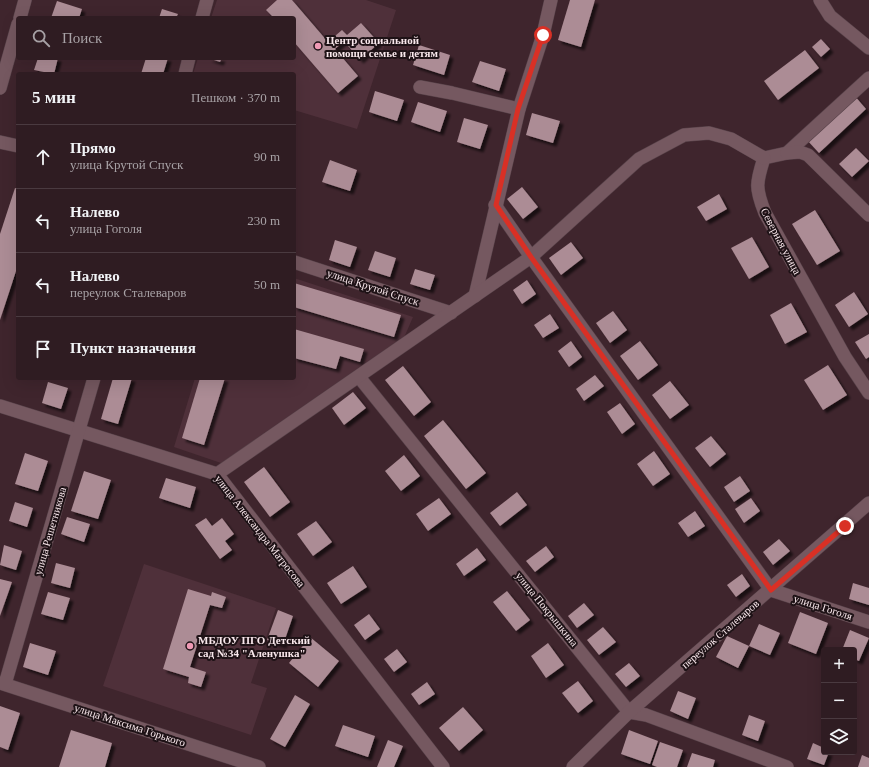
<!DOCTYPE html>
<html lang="ru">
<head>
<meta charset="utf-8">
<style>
  body { margin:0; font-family:Georgia,serif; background:#37252a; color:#f1f3f6 }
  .controls { position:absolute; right:12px; bottom:12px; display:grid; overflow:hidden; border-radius:4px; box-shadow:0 4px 16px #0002 }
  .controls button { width:36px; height:36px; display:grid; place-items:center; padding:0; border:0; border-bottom:1px solid #4a3a40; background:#2f1c22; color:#f1f3f6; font:20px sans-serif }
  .stop { position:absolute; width:12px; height:12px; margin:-9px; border:3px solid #d93025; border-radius:50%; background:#fff }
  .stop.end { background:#d93025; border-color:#fff; box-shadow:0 1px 4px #0008 }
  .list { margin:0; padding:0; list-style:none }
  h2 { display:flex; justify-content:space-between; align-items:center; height:52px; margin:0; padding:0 16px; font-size:17px }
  h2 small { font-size:13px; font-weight:400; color:#a7a1a5 }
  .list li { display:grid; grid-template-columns:26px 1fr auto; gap:12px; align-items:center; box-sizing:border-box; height:64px; padding:0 16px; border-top:1px solid #4a3a40 }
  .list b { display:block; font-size:15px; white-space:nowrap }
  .list p { margin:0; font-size:13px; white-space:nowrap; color:#a7a1a5 }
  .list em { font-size:13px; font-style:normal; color:#a7a1a5 }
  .icon { flex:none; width:22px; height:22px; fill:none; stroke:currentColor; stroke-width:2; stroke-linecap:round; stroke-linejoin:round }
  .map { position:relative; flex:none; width:869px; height:767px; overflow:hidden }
  .search { position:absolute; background:#2f1c22; box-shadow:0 4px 16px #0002; left:16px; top:16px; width:280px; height:44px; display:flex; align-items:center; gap:10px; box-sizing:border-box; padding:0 14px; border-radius:4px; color:#a7a1a5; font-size:15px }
  .panel { position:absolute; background:#2f1c22; box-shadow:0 4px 16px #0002; left:16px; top:72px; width:280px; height:308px; border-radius:4px }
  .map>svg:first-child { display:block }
</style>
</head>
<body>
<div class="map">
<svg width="869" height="767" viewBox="0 0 869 767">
  <defs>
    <filter id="shadow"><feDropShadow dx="3.5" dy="3.5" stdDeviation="1" flood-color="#0009"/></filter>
  </defs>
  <rect width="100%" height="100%" fill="#3f252d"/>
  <g fill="#4f303a">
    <path d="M217,0H366L396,10L357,129L294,110V74H193L198,58H294V18H211Z"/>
    <path d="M294,278L413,317L403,340L224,464L174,447L195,378H294Z"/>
    <path d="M144,564L276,608L251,683L267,688L251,735L103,686Z"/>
  </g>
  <g fill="#ac8c95" filter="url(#shadow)">
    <path d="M277,0H292L328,42L342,30L347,35L361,23L379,43L360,60L344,41L335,49L358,76L338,93L294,42V18H274L266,10Z"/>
    <path d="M570,0H595L581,47L558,40Z"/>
    <path d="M57,1L82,9L79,18H51Z"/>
    <path d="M162,9L178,14L176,18H159Z"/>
    <path d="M821,39L830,49L821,57L812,47Z"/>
    <path d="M419,45L450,55L444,75L413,65Z"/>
    <path d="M805,50L819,68L778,100L764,81Z"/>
    <path d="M38,58H58L54,74L34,70Z"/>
    <path d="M146,58H168L163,74H141Z"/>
    <path d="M208,58H222L220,62Z"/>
    <path d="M480,61L506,69L499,91L472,82Z"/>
    <path d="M375,91L404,100L397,121L369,112Z"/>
    <path d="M854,95L866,109L819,153L807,140Z"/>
    <path d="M418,102L447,111L440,132L411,122Z"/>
    <path d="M532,113L560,121L553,143L526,135Z"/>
    <path d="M464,118L488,125L480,149L457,142Z"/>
    <path d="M856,148L869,161L852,177L839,164Z"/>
    <path d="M330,160L357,170L350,191L322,182Z"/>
    <path d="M522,187L538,207L523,219L507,199Z"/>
    <path d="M15,188L18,189V265L0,320V234Z"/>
    <path d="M719,194L727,209L706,221L697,207Z"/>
    <path d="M815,210L840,251L817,265L792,224Z"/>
    <path d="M752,237L769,267L749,279L731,248Z"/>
    <path d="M335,240L357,247L350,267L329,260Z"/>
    <path d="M571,242L583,258L561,275L549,258Z"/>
    <path d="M375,251L396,258L390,277L368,270Z"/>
    <path d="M415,269L435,275L430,290L410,284Z"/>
    <path d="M527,280L536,294L522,304L513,290Z"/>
    <path d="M294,283L401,315L394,337L294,307Z"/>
    <path d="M854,292L868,314L849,327L835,305Z"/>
    <path d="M791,303L807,332L785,344L770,315Z"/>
    <path d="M613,311L627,330L610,343L596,323Z"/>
    <path d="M550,314L559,328L543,338L534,325Z"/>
    <path d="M294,329L364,349L360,362L340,356L336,369L294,358Z"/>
    <path d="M869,334V357L866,359L855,342Z"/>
    <path d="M571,341L582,357L569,367L558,351Z"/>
    <path d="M640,341L658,365L638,380L620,356Z"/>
    <path d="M828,365L847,395L823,410L804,380Z"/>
    <path d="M403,366L431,402L414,416L385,380Z"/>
    <path d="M595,375L604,386L584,401L576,389Z"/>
    <path d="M113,378H132L118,424L101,419Z"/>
    <path d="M200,378H225L204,445L182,438Z"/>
    <path d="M670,381L689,405L670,419L652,395Z"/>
    <path d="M48,382L68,388L61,409L42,403Z"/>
    <path d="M353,392L366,408L344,425L332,408Z"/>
    <path d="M620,403L635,424L622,434L607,412Z"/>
    <path d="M443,420L486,473L466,489L424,436Z"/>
    <path d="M711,436L726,454L710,467L695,448Z"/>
    <path d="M654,451L670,474L653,486L637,464Z"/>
    <path d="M25,453L48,461L38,491L15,484Z"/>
    <path d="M404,455L420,476L401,491L385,471Z"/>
    <path d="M264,467L290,502L270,517L244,482Z"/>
    <path d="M84,471L111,480L98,519L71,511Z"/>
    <path d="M740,476L750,491L734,502L724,487Z"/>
    <path d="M166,478L196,487L190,508L159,498Z"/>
    <path d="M517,492L527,505L500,526L490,513Z"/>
    <path d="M439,498L451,514L428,531L416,514Z"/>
    <path d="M751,498L760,511L744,523L735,509Z"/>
    <path d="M15,502L33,508L27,527L9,521Z"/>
    <path d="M695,511L705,526L688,537L678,523Z"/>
    <path d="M67,517L90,524L84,542L61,534Z"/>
    <path d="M206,518L212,526L222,518L234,534L225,541L232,550L220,559L195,525Z"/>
    <path d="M316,521L332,542L313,556L297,534Z"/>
    <path d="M779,539L790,551L773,565L763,552Z"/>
    <path d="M4,545L22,551L16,570L0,565Z"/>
    <path d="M546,546L554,557L535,572L526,561Z"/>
    <path d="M477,548L486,560L464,576L456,564Z"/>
    <path d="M56,563L75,568L70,588L51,583Z"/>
    <path d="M353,566L367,587L341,604L327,583Z"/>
    <path d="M742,574L750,586L736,597L727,585Z"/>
    <path d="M0,579L12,582L0,616Z"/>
    <path d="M853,583L869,588V605L849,599Z"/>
    <path d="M188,589L211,596L212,592L226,597L222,608L210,605L190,667L206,672L201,687L188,683L189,677L163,669Z"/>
    <path d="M507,591L530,620L516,631L493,602Z"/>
    <path d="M48,592L70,598L63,620L41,614Z"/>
    <path d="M584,603L594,615L577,628L568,616Z"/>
    <path d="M278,610L293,616L283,645L267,640Z"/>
    <path d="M800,612L828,623L816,654L788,643Z"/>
    <path d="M369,614L380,629L365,640L354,625Z"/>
    <path d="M759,624L780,633L770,655L749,646Z"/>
    <path d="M603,627L616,642L599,655L587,640Z"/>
    <path d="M850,630L869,638L859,661L854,659V650H842Z"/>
    <path d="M727,636L749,646L738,668L716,657Z"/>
    <path d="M310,637L339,661L318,687L289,663Z"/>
    <path d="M30,643L56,651L48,675L23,667Z"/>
    <path d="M548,643L564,665L546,678L531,656Z"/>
    <path d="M397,649L407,662L394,672L384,659Z"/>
    <path d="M629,663L640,676L626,687L615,674Z"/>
    <path d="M578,681L593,701L578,713L562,693Z"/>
    <path d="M427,682L435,694L419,705L411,694Z"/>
    <path d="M678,691L696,698L688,719L670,711Z"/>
    <path d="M295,695L310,704L285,747L270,739Z"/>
    <path d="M0,706L20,713L8,750L0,747Z"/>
    <path d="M463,707L483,730L459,751L439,728Z"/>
    <path d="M749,715L765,721L758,741L742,735Z"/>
    <path d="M343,725L375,736L368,757L335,746Z"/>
    <path d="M71,730L112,743L105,767H59Z"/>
    <path d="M629,730L658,741L650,764L621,754Z"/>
    <path d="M388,740L403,746L394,767H377Z"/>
    <path d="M660,742L683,750L677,767H657L652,765Z"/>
    <path d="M813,743L824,748V752H829L824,765L807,759Z"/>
    <path d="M692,753L715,760L713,767H687Z"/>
    <path d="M862,755L869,758V767H858Z"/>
  </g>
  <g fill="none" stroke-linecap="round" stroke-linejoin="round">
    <defs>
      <g id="minor">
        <path d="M820,0L830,16L869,48"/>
        <path d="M20,18L25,0"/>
        <path d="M202,18L207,0"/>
        <path d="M185,74L189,58"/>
        <path d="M869,78L787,153L764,158C756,183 755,188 765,213L845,357L869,393"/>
        <path d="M420,87L452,93L519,109"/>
        <path d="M0,88L18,24"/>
        <path d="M0,142L18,146"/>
        <path d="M787,153L800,152L808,155L869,215"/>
        <path d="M495,205L531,257L771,590L869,622"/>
        <path d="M294,262L451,313"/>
        <path d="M475,296L519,109L543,35L551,0"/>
        <path d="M359,377L629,712L646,715L787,767"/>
        <path d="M0,406L217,474L443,767"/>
        <path d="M217,474L531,257L639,159L684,135L709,133L731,139L764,158"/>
        <path d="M0,683L259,767"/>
        <path d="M5,684L94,378"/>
        <path d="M573,767L629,712L869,503"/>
      </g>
    </defs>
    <use href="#minor" stroke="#574249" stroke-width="14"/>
    <use href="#minor" stroke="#755860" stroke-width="13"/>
  </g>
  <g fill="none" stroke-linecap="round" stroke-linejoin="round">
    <path stroke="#d93025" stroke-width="5" d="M543,35L518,109L496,205L531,257L771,590L845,526"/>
  </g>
  <g fill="#f09ab5" stroke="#1e1216" stroke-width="1.5">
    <circle cx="318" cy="46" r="4"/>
    <circle cx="190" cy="646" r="4"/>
  </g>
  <g text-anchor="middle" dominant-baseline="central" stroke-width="4" stroke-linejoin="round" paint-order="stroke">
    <g font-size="11" font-weight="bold" fill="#f9e8ec" stroke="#1e1216" text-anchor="start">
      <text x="326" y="40">Центр социальной<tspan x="326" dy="13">помощи семье и детям</tspan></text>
      <text x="198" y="640">МБДОУ ПГО Детский<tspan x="198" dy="13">сад №34 "Аленушка"</tspan></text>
    </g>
    <g font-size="11" fill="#f9e8ec" stroke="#1e1216">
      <text transform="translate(781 241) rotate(62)">Северная улица</text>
      <text transform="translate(373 287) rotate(18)">улица Крутой Спуск</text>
      <text transform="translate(50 531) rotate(-74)">улица Решетникова</text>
      <text transform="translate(260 531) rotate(52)">улица Александра Матросова</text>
      <text transform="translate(823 607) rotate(18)">улица Гоголя</text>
      <text transform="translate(547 609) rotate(51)">улица Покрышкина</text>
      <text transform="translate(720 634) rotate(-41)">переулок Сталеваров</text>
      <text transform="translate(130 725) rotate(18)">улица Максима Горького</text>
    </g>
  </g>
</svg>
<div class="controls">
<button>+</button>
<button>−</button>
<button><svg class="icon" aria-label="layers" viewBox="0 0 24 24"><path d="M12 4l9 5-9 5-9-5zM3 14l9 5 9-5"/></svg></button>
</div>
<div class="stop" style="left:543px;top:35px"></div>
<div class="stop end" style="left:845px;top:526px"></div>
<div class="search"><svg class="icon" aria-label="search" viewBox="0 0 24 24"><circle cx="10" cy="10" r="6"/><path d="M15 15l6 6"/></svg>Поиск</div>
<section class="panel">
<h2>5 мин<small>Пешком · 370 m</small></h2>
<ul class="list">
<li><svg class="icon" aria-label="ahead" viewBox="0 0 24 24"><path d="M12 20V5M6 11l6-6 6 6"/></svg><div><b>Прямо</b><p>улица Крутой Спуск</p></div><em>90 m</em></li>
<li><svg class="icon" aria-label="left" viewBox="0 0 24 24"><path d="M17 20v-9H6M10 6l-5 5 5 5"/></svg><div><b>Налево</b><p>улица Гоголя</p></div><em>230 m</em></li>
<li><svg class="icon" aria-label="left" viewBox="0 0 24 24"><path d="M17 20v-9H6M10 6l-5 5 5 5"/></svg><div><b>Налево</b><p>переулок Сталеваров</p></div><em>50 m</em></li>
<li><svg class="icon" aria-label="arrive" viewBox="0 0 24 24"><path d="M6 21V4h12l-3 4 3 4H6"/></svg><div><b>Пункт назначения</b></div></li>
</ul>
</section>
</div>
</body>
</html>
